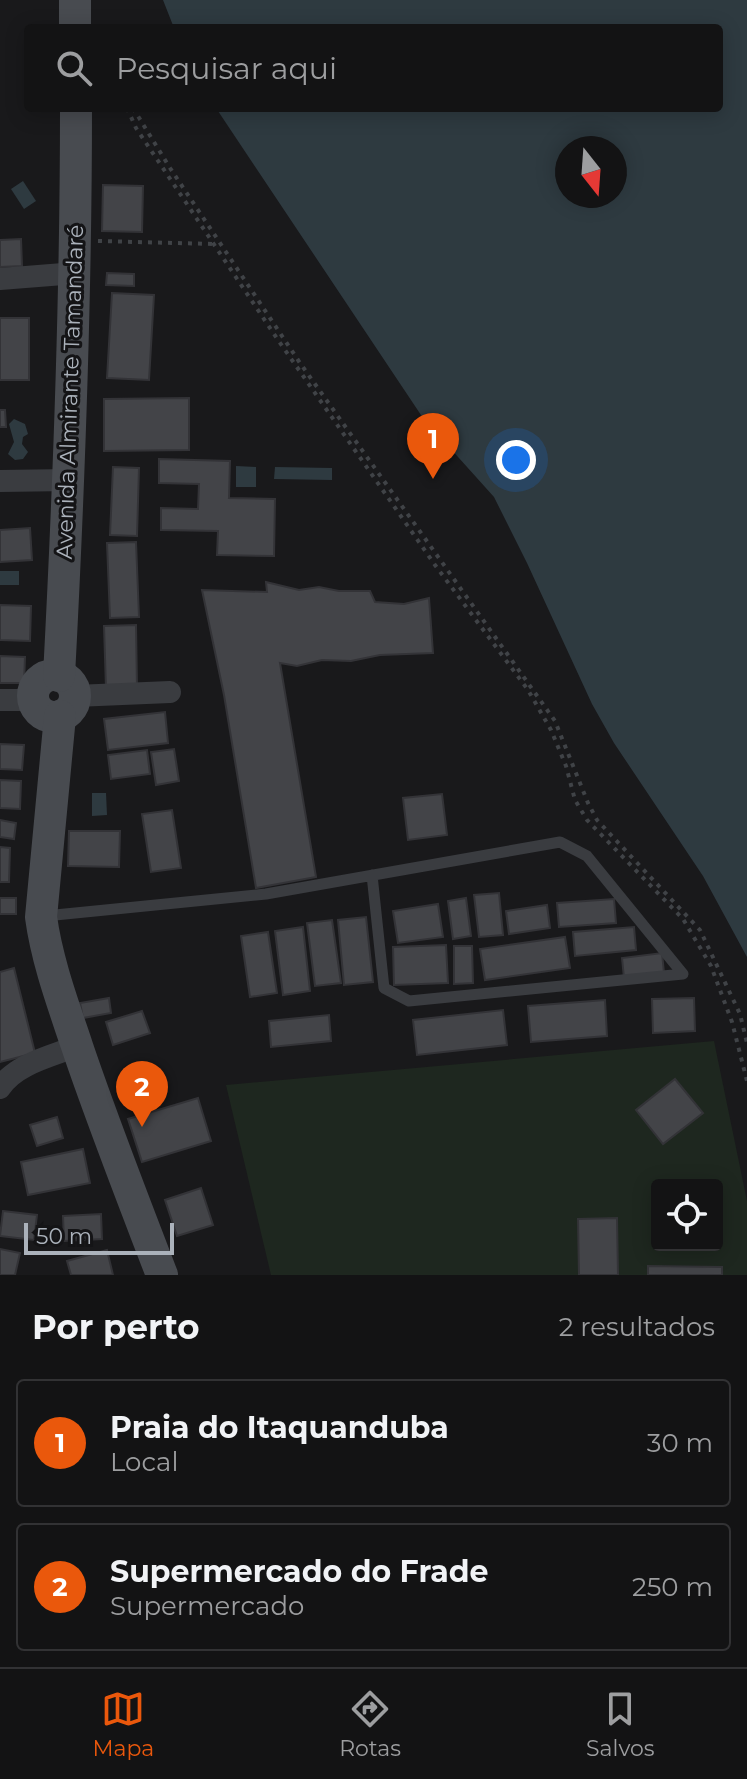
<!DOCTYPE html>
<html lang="pt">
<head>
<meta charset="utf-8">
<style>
  body { margin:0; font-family:Montserrat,sans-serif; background:#202022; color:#f1f3f6 }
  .controls { position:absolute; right:24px; bottom:24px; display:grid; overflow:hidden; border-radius:8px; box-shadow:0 4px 20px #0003 }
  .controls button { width:72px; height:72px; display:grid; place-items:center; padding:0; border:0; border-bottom:2px solid #323234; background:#131314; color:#f1f3f6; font:40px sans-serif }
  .compass { position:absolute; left:555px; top:136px; width:72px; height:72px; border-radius:50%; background:#131314; box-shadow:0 4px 20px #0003; rotate:163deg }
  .scale { position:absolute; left:24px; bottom:20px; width:150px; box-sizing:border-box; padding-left:8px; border:4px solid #abb2bb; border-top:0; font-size:22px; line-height:28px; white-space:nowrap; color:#abb2bb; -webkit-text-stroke:6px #141416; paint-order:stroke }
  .you { position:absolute; left:516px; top:460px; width:28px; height:28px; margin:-20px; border:6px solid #fff; border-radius:50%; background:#1a73e8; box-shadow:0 0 0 12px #1a73e833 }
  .badge { display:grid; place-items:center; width:52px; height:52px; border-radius:50%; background:#ea580c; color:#fff; font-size:26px; font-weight:700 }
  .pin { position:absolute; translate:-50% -66px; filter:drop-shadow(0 2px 4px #0008) }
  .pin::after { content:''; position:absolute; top:42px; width:28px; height:24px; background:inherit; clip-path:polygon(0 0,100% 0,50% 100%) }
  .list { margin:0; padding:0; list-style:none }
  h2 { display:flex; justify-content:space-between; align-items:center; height:104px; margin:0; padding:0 32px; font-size:34px }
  h2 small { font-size:26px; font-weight:400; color:#9d9ea0 }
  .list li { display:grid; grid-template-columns:52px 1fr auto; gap:24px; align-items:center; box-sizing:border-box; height:128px; margin:0 16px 16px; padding:0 16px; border:2px solid #323234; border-radius:8px }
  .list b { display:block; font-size:30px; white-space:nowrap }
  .list p { margin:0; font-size:26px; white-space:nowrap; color:#9d9ea0 }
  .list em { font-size:26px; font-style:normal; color:#9d9ea0 }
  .icon { flex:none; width:44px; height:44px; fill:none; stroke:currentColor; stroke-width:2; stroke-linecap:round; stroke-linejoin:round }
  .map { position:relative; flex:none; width:747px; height:1275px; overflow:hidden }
  .search { position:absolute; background:#131314; box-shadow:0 4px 20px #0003; left:24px; right:24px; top:24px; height:88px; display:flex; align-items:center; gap:20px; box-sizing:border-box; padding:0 28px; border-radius:8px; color:#9d9ea0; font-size:30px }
  .sheet { height:392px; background:#131314 }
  nav { display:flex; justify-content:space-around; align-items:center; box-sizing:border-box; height:112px; border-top:2px solid #323234; background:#131314; font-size:22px; color:#9d9ea0 }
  nav a { display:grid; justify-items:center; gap:4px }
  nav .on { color:#ea580c }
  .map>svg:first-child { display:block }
</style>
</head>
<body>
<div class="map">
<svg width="747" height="1275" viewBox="0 0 747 1275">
  <rect width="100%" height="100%" fill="#19191b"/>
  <path fill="#1e271f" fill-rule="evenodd" d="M714,1041L747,1201V1275H271L226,1085ZM657,1185H717V1245H657Z"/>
  <g fill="#2e3a40" fill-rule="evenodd">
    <path d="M163,0H747V957L703,876L614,743L592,704L527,563L494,497L423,418L216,108H719V28H174ZM567,148H615V196H567Z"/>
    <path d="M23,181L36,201L24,209L11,189Z"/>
    <path d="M14,419L25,424L28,434L23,437L22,444L28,452L23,459L15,460L8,454L14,442L9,424Z"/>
    <path d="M236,466L256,467V487H236Z"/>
    <path d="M275,467L332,468V480L274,479Z"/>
    <rect x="0" y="571" width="19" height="14"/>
    <path d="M92,793H106L107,815L92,816Z"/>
  </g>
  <g fill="#434448" stroke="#333337" stroke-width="2">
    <path d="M103,185L143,186L142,232L102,231Z"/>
    <path d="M21,239L22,266L0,267V240Z"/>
    <path d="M107,273L134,274V286L106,285Z"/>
    <path d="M112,293L154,295L149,380L107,378Z"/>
    <rect x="0" y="318" width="29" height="62"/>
    <path d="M189,398V450L104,451V399Z"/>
    <path d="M0,410H5L6,427H0Z"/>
    <path d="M159,459L230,461L229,498L275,499L274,556L217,555L218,531L161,530V508L198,509L199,484L159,483Z"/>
    <path d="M113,467L139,468L137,536L110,535Z"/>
    <path d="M30,528L32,560L0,562V530Z"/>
    <path d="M136,542L139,617L110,618L107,543Z"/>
    <path d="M266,582L299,590L319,587L339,591H370L375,602L404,604L429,598L433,653L380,655L351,661L322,660L297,666L280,663L316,877L256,888L224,695L202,590L267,592Z"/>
    <path d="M0,605L31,606L30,641L0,640Z"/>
    <path d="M136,625L137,688L106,689L104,626Z"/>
    <path d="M0,656L25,657L24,683H0Z"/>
    <path d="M165,712L168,743L108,750L104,719Z"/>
    <path d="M0,744L24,745L22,770L0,769Z"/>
    <path d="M174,749L179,781L156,785L151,752Z"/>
    <path d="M147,750L150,774L111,779L108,755Z"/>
    <path d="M0,780L21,781L20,809L0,808Z"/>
    <path d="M442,794L447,835L408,840L403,798Z"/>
    <path d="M172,810L181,868L151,872L142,814Z"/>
    <path d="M0,820L16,823L14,839L0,837Z"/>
    <path d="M69,831H120L119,867L68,866Z"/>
    <path d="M0,847L10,848L9,882H0Z"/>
    <path d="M499,893L503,935L479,937L474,895Z"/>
    <rect x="0" y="898" width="16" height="16"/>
    <path d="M466,898L471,936L453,939L448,901Z"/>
    <path d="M614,899L616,923L559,927L557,903Z"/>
    <path d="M438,904L443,937L398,943L393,911Z"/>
    <path d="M547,905L550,928L509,934L506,911Z"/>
    <path d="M366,917L373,982L344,985L338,920Z"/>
    <path d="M332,920L341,983L315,986L307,923Z"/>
    <path d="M303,927L310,991L283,995L275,931Z"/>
    <path d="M634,927L636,950L575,956L573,932Z"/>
    <path d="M268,932L277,993L250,997L241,936Z"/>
    <path d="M565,937L570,968L485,980L480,949Z"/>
    <path d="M446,945L448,983L394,985L393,947Z"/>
    <path d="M454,946H472L473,983L454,984Z"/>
    <path d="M662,953L664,973L624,978L622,958Z"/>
    <path d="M14,968L35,1053L0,1062V972Z"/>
    <path d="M109,998L111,1013L83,1018L80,1003Z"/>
    <path d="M694,998L695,1031L653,1033L652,999Z"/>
    <path d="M605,1000L607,1036L531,1042L528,1006Z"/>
    <path d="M503,1010L507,1045L417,1055L413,1020Z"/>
    <path d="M142,1011L150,1033L113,1045L106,1022Z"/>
    <path d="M329,1015L331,1041L271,1047L269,1021Z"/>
    <path d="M675,1079L703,1113L663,1144L636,1110Z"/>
    <path d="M198,1098L211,1141L142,1162L128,1119Z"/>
    <path d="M57,1117L63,1138L37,1146L30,1125Z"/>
    <path d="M83,1149L90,1183L28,1195L21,1162Z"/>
    <path d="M201,1188L213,1225L177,1236L165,1200Z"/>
    <path d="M3,1211L37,1215L34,1240L0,1236Z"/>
    <path d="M101,1214L102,1239L64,1241L63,1216Z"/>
    <path d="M617,1218L618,1275H579L578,1219Z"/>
    <path d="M0,1249L20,1253L15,1275H0Z"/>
    <path d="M107,1250L113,1275H71L67,1261Z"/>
    <path d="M648,1266L722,1267V1275H648Z"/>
  </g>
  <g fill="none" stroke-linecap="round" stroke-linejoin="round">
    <g stroke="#404347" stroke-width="4" stroke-dasharray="4 6" stroke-linecap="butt">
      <path d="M127,108L136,128L278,340L435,565L528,690L551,730L566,766L575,800L587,820L683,919L711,966L732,1022L747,1081"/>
      <path d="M133,108L170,168L300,363L555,721L588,803L597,820L700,930L740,1014L747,1043"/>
      <path d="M98,241L214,244"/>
    </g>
    <path stroke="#3a3c40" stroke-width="11" d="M45,916L266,894L560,842L587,856L683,974L409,1001L384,988L372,875"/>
    <g stroke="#3a3c40" stroke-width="22">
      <path d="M0,279L76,273"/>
      <path d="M0,481L70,480"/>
      <path d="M75,696L170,692"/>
      <path d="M0,700H33"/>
      <path d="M0,1088C15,1064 52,1056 77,1046"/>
    </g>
    <g stroke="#484b50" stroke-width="32">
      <path d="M75,0V28"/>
      <circle cx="54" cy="696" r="21"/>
      <path d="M59,676C69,487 76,298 76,108"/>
      <path d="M60,716L41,917C47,961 63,1004 77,1046C103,1123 133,1199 162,1275"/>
    </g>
  </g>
  <g text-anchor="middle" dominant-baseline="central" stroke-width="6" stroke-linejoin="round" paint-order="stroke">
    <g font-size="22" fill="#abb2bb" stroke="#141416">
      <text transform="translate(70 392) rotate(-88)">Avenida Almirante Tamandaré</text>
    </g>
  </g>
</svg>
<div class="controls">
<button><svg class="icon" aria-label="locate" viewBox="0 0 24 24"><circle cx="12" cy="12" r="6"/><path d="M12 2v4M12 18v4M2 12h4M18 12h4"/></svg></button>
</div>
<svg class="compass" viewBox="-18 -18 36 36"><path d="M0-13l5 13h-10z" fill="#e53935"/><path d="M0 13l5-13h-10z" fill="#9d9ea0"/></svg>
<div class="scale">50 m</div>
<div class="you"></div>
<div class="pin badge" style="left:433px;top:479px">1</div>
<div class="pin badge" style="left:142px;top:1127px">2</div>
<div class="search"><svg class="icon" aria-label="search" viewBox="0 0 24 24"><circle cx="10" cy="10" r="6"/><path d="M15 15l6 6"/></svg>Pesquisar aqui</div>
</div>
<section class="sheet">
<h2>Por perto<small>2 resultados</small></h2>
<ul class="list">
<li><span class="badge">1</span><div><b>Praia do Itaquanduba</b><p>Local</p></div><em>30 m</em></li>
<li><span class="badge">2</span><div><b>Supermercado do Frade</b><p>Supermercado</p></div><em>250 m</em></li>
</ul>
</section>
<nav>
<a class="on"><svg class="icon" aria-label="map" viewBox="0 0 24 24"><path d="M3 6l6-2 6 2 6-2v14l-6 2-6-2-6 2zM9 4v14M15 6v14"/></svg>Mapa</a>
<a><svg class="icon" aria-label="directions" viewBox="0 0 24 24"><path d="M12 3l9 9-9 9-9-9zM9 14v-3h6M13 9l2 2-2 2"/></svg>Rotas</a>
<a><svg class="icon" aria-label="saved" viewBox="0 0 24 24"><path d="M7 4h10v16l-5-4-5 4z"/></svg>Salvos</a>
</nav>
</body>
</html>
